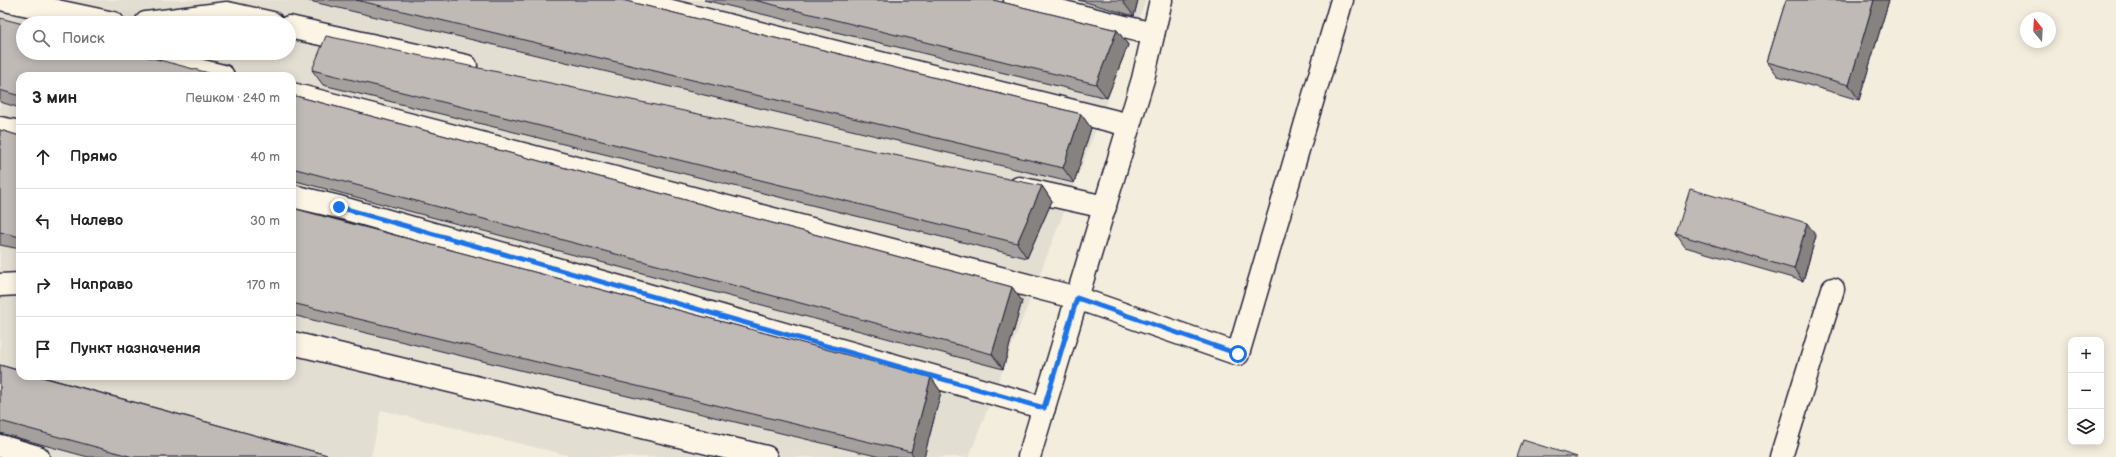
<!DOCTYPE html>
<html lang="ru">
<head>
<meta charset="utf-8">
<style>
  body { margin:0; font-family:"Balsamiq Sans",sans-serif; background:#f6f6f6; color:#222 }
  .controls { position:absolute; right:12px; bottom:12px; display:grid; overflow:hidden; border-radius:8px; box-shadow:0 2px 10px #0003 }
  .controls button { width:36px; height:36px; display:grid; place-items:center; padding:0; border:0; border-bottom:1px solid #e0e0e0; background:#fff; color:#222; font:20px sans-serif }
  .compass { position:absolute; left:2020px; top:12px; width:36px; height:36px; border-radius:50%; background:#fff; box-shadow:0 2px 10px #0003; rotate:342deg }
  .stop { position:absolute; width:12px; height:12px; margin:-9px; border:3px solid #1a73e8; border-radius:50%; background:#fff }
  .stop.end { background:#1a73e8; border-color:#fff; box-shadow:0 1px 4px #0008 }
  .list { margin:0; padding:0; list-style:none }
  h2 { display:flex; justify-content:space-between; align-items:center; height:52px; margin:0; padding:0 16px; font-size:17px }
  h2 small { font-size:13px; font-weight:400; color:#767676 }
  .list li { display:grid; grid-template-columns:26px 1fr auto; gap:12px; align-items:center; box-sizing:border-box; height:64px; padding:0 16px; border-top:1px solid #e0e0e0 }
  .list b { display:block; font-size:15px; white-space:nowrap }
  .list em { font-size:13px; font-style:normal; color:#767676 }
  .icon { flex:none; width:22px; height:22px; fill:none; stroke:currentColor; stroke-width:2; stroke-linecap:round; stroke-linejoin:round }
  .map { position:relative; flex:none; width:2116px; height:457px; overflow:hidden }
  .search { position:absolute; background:#fff; box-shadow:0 2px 10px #0003; left:16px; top:16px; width:280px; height:44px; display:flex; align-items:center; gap:10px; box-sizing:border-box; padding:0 14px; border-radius:22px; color:#767676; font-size:15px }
  .panel { position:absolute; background:#fff; box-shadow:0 2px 10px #0003; left:16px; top:72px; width:280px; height:308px; border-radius:12px }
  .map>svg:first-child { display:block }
</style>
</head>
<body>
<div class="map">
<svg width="2116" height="457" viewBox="0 0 2116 457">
  <rect width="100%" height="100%" fill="#f3edde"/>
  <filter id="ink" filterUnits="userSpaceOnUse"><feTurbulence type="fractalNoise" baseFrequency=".025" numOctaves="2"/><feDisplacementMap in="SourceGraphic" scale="8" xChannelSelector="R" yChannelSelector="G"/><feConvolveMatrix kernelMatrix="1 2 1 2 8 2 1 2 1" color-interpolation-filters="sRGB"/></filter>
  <g filter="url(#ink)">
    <path fill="#e3ded2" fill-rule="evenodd" d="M0,0H1146L969,457H575L381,410L371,457H0ZM23,23H289V53H23ZM20,76H292V376H20Z"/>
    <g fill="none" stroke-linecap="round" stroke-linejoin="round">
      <defs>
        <g id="minor">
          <path d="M5,0L113,23"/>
          <path d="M627,0L1129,125"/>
          <path d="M1015,0L1153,34"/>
          <path d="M146,23L227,13L272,23"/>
          <path d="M289,27L466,66"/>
          <path d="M170,53L198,70L223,76"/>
          <path d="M292,94L1077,298L1238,354L1342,0"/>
          <path d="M0,128L20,132"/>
          <path d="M1019,188L1105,207"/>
          <path d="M292,196L339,207L1044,408"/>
          <path d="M0,285L20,284"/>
          <path d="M292,343L766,457"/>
          <path d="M0,446L38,457"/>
          <path d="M1029,457L1143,79L1161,0"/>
          <path d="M1781,457L1833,289"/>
        </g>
      </defs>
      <use href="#minor" stroke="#22223b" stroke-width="25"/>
      <use href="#minor" stroke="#fcf5e5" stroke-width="22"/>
    </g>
    <g fill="#a4a09d" stroke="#22223b">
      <path d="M305,0H622L1081,114L1091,128L1074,183Z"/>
      <path d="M704,0H993L1117,30L1128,45L1107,98Z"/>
      <path d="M1078,0H1138L1134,16Z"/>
      <path d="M1786,0H1889L1859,100L1778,76L1767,62Z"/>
      <path d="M0,18L20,76V108L0,102Z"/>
      <path d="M312,70L1042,186L1052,201L1027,258L323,85Z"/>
      <path d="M292,95L1012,287L1022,301L1003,369L292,180Z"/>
      <path d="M0,130L20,136V249L0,245Z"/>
      <path d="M292,208L931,377L941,392L924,457H880L292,315Z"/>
      <path d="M1676,234L1816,236L1803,281L1685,247Z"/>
      <path d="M0,365L327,455L328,457H88L0,433Z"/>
    </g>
    <g fill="#86827f" stroke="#22223b">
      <path d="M1124,0H1138L1134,16L1123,2Z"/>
      <path d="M1874,0H1889L1859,100L1849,85Z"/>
      <path d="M1117,30L1128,45L1107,98L1096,84Z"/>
      <path d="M1081,114L1091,128L1074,183L1063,168Z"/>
      <path d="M1042,186L1052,201L1027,258L1017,243Z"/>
      <path d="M1807,223L1816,236L1803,281L1794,269Z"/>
      <path d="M1012,287L1022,301L1003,369L992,354Z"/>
      <path d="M931,377L941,392L924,457H914L911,452Z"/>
    </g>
    <g fill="#bfbab6" stroke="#22223b">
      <path d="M356,0H622L1081,114L1063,168Z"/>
      <path d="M754,0H993L1117,30L1096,84Z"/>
      <path d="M1786,0H1874L1849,85L1767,62Z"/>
      <path d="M0,18L23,24V53H133L220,76H20V96L0,90Z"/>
      <path d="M326,36L1042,186L1017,243L312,70Z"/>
      <path d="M292,95L1012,287L992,354L292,168Z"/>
      <path d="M0,130L20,136V237L0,232Z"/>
      <path d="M1690,189L1807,223L1794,269L1676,234Z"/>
      <path d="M292,208L931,377L911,452L292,303Z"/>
      <path d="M0,365L20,371V376H38L327,455V457H133L0,421Z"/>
      <path d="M1523,440L1577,457H1517Z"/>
    </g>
  </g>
  <g fill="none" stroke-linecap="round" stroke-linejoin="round" filter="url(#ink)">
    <path stroke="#1a73e8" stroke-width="5" d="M339,207L1044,408L1077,298L1238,354"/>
  </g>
</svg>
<div class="controls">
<button>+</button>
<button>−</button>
<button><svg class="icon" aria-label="layers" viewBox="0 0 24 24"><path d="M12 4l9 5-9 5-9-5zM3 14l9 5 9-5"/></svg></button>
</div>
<svg class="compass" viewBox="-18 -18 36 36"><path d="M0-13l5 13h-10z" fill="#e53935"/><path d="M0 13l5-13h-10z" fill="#767676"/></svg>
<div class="stop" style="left:1238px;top:354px"></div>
<div class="stop end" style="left:339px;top:207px"></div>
<div class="search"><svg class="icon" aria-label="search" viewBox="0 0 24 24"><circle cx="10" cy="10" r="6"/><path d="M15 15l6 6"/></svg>Поиск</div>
<section class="panel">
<h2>3 мин<small>Пешком · 240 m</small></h2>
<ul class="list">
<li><svg class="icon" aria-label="ahead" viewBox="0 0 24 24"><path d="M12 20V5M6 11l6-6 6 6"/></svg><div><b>Прямо</b></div><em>40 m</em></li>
<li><svg class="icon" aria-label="left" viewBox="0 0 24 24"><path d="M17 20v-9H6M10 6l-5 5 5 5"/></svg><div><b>Налево</b></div><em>30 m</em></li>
<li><svg class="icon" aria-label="right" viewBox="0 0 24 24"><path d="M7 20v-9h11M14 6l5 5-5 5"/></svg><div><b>Направо</b></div><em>170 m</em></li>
<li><svg class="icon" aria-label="arrive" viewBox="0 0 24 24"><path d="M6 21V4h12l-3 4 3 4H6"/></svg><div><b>Пункт назначения</b></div></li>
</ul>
</section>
</div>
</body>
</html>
